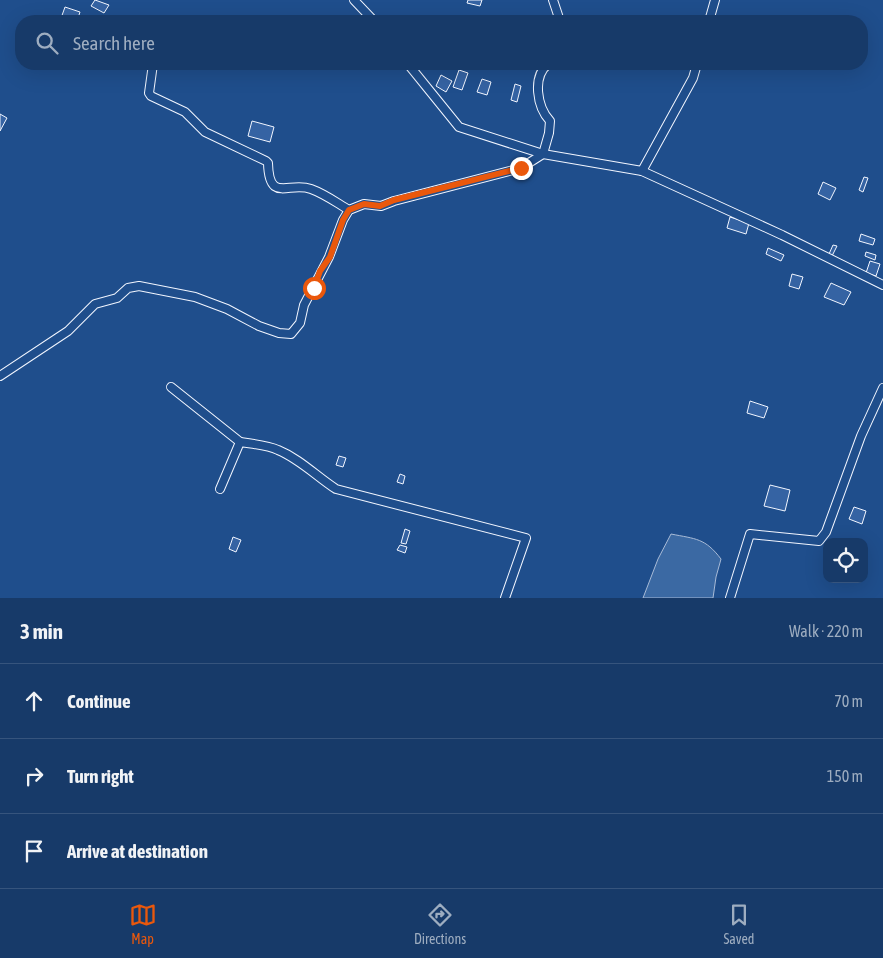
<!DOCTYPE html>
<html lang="en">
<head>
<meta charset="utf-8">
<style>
  body { margin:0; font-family:"Asap Condensed",sans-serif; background:#20416f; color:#f1f3f6 }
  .controls { position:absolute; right:15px; bottom:15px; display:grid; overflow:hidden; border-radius:10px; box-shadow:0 5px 20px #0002 }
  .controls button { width:45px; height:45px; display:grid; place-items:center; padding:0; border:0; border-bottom:1px solid #36547d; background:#173a69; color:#f1f3f6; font:25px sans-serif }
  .stop { position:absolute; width:15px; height:15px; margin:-11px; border:4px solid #ea580c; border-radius:50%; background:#fff }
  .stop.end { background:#ea580c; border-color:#fff; box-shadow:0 1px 5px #0008 }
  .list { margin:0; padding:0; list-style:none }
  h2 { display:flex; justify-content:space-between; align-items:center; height:65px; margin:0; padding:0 20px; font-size:21px }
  h2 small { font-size:16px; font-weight:400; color:#9eadc0 }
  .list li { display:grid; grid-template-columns:32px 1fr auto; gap:15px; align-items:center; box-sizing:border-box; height:75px; padding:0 20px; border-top:1px solid #36547d }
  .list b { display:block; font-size:19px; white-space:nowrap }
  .list em { font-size:16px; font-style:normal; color:#9eadc0 }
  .icon { flex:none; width:28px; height:28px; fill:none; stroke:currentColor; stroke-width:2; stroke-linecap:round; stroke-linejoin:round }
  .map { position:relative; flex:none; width:883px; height:598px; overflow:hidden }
  .search { position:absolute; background:#173a69; box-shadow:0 5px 20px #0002; left:15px; right:15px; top:15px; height:55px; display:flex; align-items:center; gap:12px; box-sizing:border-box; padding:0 18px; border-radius:20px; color:#9eadc0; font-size:19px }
  .sheet { height:290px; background:#173a69 }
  nav { display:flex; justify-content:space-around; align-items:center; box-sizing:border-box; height:70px; border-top:1px solid #36547d; background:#173a69; font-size:14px; color:#9eadc0 }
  nav a { display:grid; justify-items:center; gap:2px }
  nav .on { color:#ea580c }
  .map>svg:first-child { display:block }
</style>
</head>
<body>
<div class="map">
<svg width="883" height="598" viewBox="0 0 883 598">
  <rect width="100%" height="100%" fill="#1f4e8c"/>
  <path fill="#3b69a3" stroke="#a8bbd7" d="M671,534C696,539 705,538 721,559L716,577L713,598H643L658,559Z"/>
  <g fill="#3563a3" stroke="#f2f6ff">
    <path d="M95,0L109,5L104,13L91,6Z"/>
    <path d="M468,0H482L480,6L467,3Z"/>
    <path d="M65,7L80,12L77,21H60Z"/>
    <path d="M459,70L468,73L462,90L453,87Z"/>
    <path d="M441,75L452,81L446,92L436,86Z"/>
    <path d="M482,79L491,82L487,95L477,92Z"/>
    <path d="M515,84L521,86L517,102L511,100Z"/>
    <path d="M0,114L7,118L0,131Z"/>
    <path d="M252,121L274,127L270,142L248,136Z"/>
    <path d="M864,177L868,178L863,192L859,190Z"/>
    <path d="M823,182L836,188L830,200L818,194Z"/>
    <path d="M730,217L749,223L746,234L727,228Z"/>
    <path d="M861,234L875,239L873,245L859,241Z"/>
    <path d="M833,245L837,246L832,256L829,254Z"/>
    <path d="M768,248L784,255L781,261L766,254Z"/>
    <path d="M866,252L876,255L875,260L865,256Z"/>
    <path d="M870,261L880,264L876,276L866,273Z"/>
    <path d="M792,274L803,277L799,289L789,286Z"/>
    <path d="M831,283L851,292L844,305L824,297Z"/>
    <path d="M750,401L768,407L764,418L747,413Z"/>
    <path d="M339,456L346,458L343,467L336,465Z"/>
    <path d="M400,474L405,476L403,484L397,482Z"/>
    <path d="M770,485L790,490L785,511L764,506Z"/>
    <path d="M854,507L866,511L862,524L849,519Z"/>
    <path d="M405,529L410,531L406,544L401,543Z"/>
    <path d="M233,537L241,540L236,552L229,549Z"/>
    <path d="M400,545L407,547L405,553L397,550Z"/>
  </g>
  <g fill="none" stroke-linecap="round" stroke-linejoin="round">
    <defs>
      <g id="minor">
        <path d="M354,0L374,21"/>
        <path d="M553,0L560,21"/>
        <path d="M709,21L715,0"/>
        <path d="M153,64L149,93L151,96L185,112L205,132L266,161L268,163C269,204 289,181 311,189C325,194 337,203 349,210"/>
        <path d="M408,64L459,127L543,154L642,171L782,235L883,285"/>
        <path d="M642,171L693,78L697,64"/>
        <path d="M0,376L68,331L95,304L117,298L128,288L139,286L195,297L227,309L259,326L279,333L291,334L300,323L304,305L329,257L343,220L349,210L364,204L381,206L394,201L521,168L543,154L549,133L550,121C537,107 532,77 548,64"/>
        <path d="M171,387L240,442"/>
        <path d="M220,489L240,442C252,444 267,445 278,450C300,459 316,476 336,489L526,538L505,598"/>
        <path d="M730,598L750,534L819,541L826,532L861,436L883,388"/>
      </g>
    </defs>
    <use href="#minor" stroke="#f2f6ff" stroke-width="10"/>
    <use href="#minor" stroke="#1f4e8c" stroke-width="8"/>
  </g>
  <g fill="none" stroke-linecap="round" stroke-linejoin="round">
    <path stroke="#ea580c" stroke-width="6" d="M314,288L320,271L330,257L343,220L349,210L364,204L380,206L394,200L521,168"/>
  </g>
</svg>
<div class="controls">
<button><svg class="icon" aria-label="locate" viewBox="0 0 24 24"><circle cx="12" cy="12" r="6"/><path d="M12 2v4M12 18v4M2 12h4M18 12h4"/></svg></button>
</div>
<div class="stop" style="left:314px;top:288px"></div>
<div class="stop end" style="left:521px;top:168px"></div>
<div class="search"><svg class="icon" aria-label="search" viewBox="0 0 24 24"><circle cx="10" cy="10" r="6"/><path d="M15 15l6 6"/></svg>Search here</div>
</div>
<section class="sheet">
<h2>3 min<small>Walk · 220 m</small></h2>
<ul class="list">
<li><svg class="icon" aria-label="ahead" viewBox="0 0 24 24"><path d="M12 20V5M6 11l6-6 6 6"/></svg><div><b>Continue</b></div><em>70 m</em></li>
<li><svg class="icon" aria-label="right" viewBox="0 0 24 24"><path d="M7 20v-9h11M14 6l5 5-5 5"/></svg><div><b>Turn right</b></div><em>150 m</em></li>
<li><svg class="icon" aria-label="arrive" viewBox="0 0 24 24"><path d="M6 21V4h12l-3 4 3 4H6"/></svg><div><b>Arrive at destination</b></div></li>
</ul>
</section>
<nav>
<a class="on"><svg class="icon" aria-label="map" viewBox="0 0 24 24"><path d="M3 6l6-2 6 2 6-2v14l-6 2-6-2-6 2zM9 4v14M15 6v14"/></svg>Map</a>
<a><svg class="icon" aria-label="directions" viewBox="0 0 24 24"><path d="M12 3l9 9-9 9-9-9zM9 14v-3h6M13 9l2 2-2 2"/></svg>Directions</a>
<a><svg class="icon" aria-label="saved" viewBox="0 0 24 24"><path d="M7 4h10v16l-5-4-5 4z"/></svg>Saved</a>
</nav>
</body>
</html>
